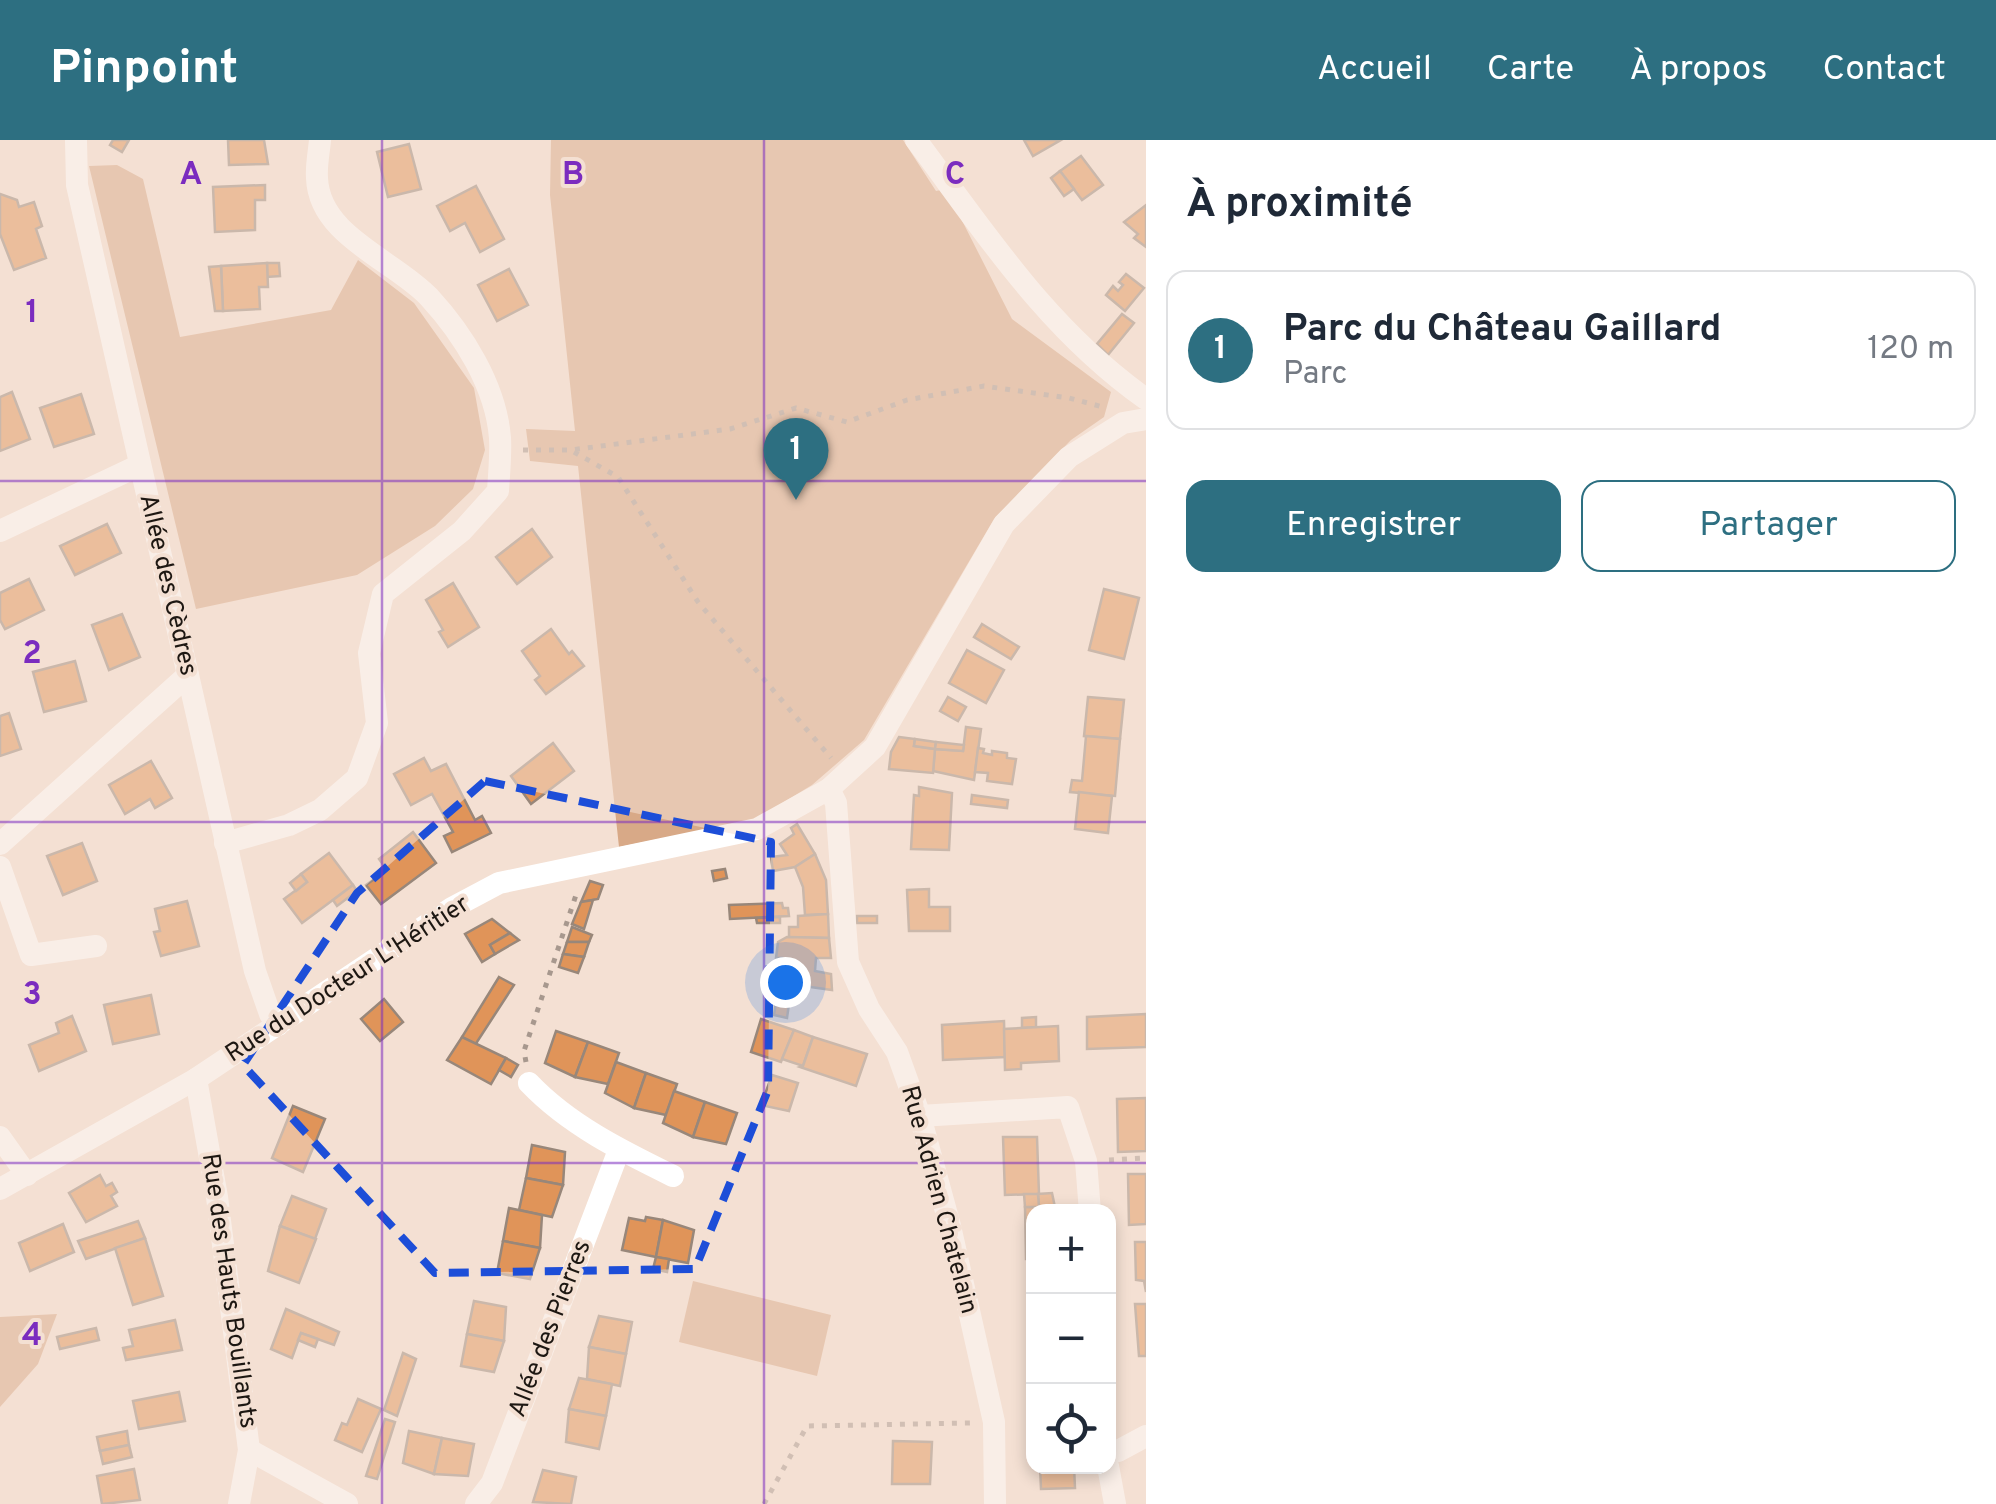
<!DOCTYPE html>
<html lang="fr">
<head>
<meta charset="utf-8">
<style>
  body { margin:0; font-family:Overpass,sans-serif; background:#f2f2f3; color:#1f2937 }
  .controls { position:absolute; right:30px; bottom:30px; display:grid; overflow:hidden; border-radius:20px; box-shadow:0 5px 15px #0003 }
  .controls button { width:90px; height:90px; display:grid; place-items:center; padding:0; border:0; border-bottom:2px solid #e0e1e3; background:#fff; color:#1f2937; font:50px sans-serif }
  .you { position:absolute; left:785px; top:842px; width:35px; height:35px; margin:-25px; border:8px solid #fff; border-radius:50%; background:#1a73e8; box-shadow:0 0 0 15px #1a73e833 }
  .badge { display:grid; place-items:center; width:65px; height:65px; border-radius:50%; background:#2d6f81; color:#fff; font-size:32px; font-weight:700 }
  .pin { position:absolute; translate:-50% -82px; filter:drop-shadow(0 2px 5px #0008) }
  .pin::after { content:''; position:absolute; top:52px; width:35px; height:30px; background:inherit; clip-path:polygon(0 0,100% 0,50% 100%) }
  .list { margin:0; padding:0; list-style:none }
  h2 { display:flex; justify-content:space-between; align-items:center; height:130px; margin:0; padding:0 40px; font-size:42px }
  h2 small { font-size:32px; font-weight:400; color:#747a83 }
  .list li { display:grid; grid-template-columns:65px 1fr auto; gap:30px; align-items:center; box-sizing:border-box; height:160px; margin:0 20px 20px; padding:0 20px; border:2px solid #e0e1e3; border-radius:20px }
  .list b { display:block; font-size:38px; white-space:nowrap }
  .list p { margin:0; font-size:32px; white-space:nowrap; color:#747a83 }
  .list em { font-size:32px; font-style:normal; color:#747a83 }
  .actions { display:flex; gap:20px; padding:30px 40px }
  .actions a { flex:1; padding:22px 0; border:2px solid #2d6f81; border-radius:20px; text-align:center; font-size:35px; color:#2d6f81 }
  .actions .main { background:#2d6f81; color:#fff }
  .icon { flex:none; width:55px; height:55px; fill:none; stroke:currentColor; stroke-width:2; stroke-linecap:round; stroke-linejoin:round }
  .map { position:relative; flex:none; width:1146px; height:1364px; overflow:hidden }
  header { display:flex; align-items:center; gap:60px; box-sizing:border-box; height:140px; padding:0 50px; background:#2d6f81; color:#fff }
  header strong { font-size:48px }
  nav { display:flex; gap:55px; margin-inline-start:auto; font-size:35px }
  main { display:flex }
  aside { flex:1; background:#fff }
  .map>svg:first-child { display:block }
</style>
</head>
<body>
<header>
<strong>Pinpoint</strong>
<nav><a>Accueil</a><a>Carte</a><a>À propos</a><a>Contact</a></nav>
</header>
<main>
<div class="map">
<svg width="1146" height="1364" viewBox="0 0 1146 1364">
  <rect width="100%" height="100%" fill="#f4e0d3"/>
  <g fill="#d8a987">
    <path d="M551,0H903L936,51L946,49L1012,179L1111,252L1104,277L1071,300L994,379L864,600L812,645L754,680L619,707L578,326L530,321L526,289L575,291L550,55Z"/>
    <path d="M117,25L143,39L180,197L331,170L358,120L414,163L474,248L485,310L473,349L435,386L357,435L196,469L89,26Z"/>
    <path d="M693,1141L831,1175L817,1236L679,1202Z"/>
    <path d="M57,1174L38,1224L0,1267V1177Z"/>
  </g>
  <g fill="#e09459" stroke="#98877a" stroke-width="2.5">
    <path d="M113,0H129L122,12L110,5Z"/>
    <path d="M228,0H264L268,24L229,25Z"/>
    <path d="M1024,0H1061L1033,16Z"/>
    <path d="M409,4L421,49L388,57L377,12Z"/>
    <path d="M1081,16L1103,45L1082,60L1060,31Z"/>
    <path d="M1060,31L1074,49L1064,56L1051,38Z"/>
    <path d="M265,45V60H255V90L215,92L213,47Z"/>
    <path d="M476,46L504,99L480,112L465,83L450,91L437,66Z"/>
    <path d="M0,54L17,60L19,67L34,62L42,86L36,89L46,118L14,130L0,94Z"/>
    <path d="M1146,65V107L1134,98L1138,94L1124,82Z"/>
    <path d="M267,123H279L280,136L267,137Z"/>
    <path d="M267,123L268,147H259L260,169L223,171L221,126Z"/>
    <path d="M221,126L223,171H215L209,127Z"/>
    <path d="M509,129L528,165L497,181L478,145Z"/>
    <path d="M1126,134L1144,148L1125,171L1106,155L1113,146L1118,151L1123,145L1119,142Z"/>
    <path d="M1122,174L1134,183L1108,215L1097,204Z"/>
    <path d="M12,252L30,299L0,311V257Z"/>
    <path d="M81,254L94,294L54,307L40,268Z"/>
    <path d="M107,384L121,413L75,435L60,406Z"/>
    <path d="M532,389L552,417L517,444L496,417Z"/>
    <path d="M29,439L44,470L5,489L0,480V453Z"/>
    <path d="M453,443L479,487L448,507L439,492L443,490L426,460Z"/>
    <path d="M1104,449L1139,458L1124,519L1089,510Z"/>
    <path d="M122,474L140,517L109,530L92,485Z"/>
    <path d="M982,484L1019,507L1011,519L974,497Z"/>
    <path d="M551,489L569,514L572,511L584,526L546,554L535,540L540,536L522,511Z"/>
    <path d="M967,510L1004,530L986,563L949,543Z"/>
    <path d="M75,521L86,561L44,572L33,532Z"/>
    <path d="M948,557L966,567L958,581L940,571Z"/>
    <path d="M1088,557L1124,560L1120,599L1084,596Z"/>
    <path d="M9,573L21,609L0,616V576Z"/>
    <path d="M966,587L981,589L974,640L933,631L935,609L963,611Z"/>
    <path d="M1086,596L1120,599L1115,656L1070,652L1072,640L1082,641Z"/>
    <path d="M899,597L915,599L914,606L935,609L933,633L889,629L891,612Z"/>
    <path d="M915,599L936,602L935,609L914,606Z"/>
    <path d="M936,602L964,605L963,611L935,609Z"/>
    <path d="M553,603L574,631L531,664L511,636Z"/>
    <path d="M978,608L984,609L983,613L992,615V611L1007,613V618L1016,619L1012,644L987,641L988,633L975,632Z"/>
    <path d="M424,618L431,631L446,624L475,680L482,676L491,693L452,712L444,696L453,692L432,654L411,665L394,634Z"/>
    <path d="M151,621L172,658L155,668L150,659L125,674L109,645Z"/>
    <path d="M919,647L952,653L949,710L911,709L914,655L919,656Z"/>
    <path d="M1079,652L1112,656L1108,693L1075,689Z"/>
    <path d="M972,655L1008,660L1007,668L971,664Z"/>
    <path d="M797,684L815,714L795,727L773,731L771,717L787,715L780,704L794,694L791,688Z"/>
    <path d="M413,692L436,723L381,764L366,745L387,730L379,719Z"/>
    <path d="M82,703L97,741L63,755L47,716Z"/>
    <path d="M329,713L353,745L302,783L284,759L307,742L301,734Z"/>
    <path d="M815,714L826,740L828,774L805,775L803,747L795,727Z"/>
    <path d="M725,729L727,738L714,741L712,731Z"/>
    <path d="M301,734L307,742L296,751L290,743Z"/>
    <path d="M590,741L603,745L598,759L581,762Z"/>
    <path d="M353,745L357,751L337,766L333,760Z"/>
    <path d="M929,749V767H950V791H909L907,750Z"/>
    <path d="M593,760L584,789L572,784L581,762Z"/>
    <path d="M187,761L199,806L161,816L154,792L160,791L155,769Z"/>
    <path d="M782,763L783,768H788L789,776L730,779L729,765Z"/>
    <path d="M828,774L829,798L789,797V787H798V776Z"/>
    <rect x="857" y="776" width="20" height="7"/>
    <path d="M780,777V783H757L756,778Z"/>
    <path d="M492,779L510,793L490,805L495,814L482,822L465,794Z"/>
    <path d="M572,787L592,795L589,802H567Z"/>
    <path d="M510,793L519,800L495,814L490,805Z"/>
    <path d="M787,797L829,798L831,818H816L815,831L831,834L832,850L781,843L782,818H776L778,802Z"/>
    <path d="M567,802H589L584,817L563,814Z"/>
    <path d="M563,814L584,817L578,833L559,827Z"/>
    <path d="M499,837L514,845L475,905L462,897Z"/>
    <path d="M151,855L159,894L113,904L104,865Z"/>
    <path d="M777,855L790,857L787,878L774,875Z"/>
    <path d="M384,859L403,882L380,901L361,879Z"/>
    <path d="M1146,874V907L1087,909V877Z"/>
    <path d="M72,876L86,911L39,931L29,905L59,893L56,883Z"/>
    <path d="M1036,877V887L1022,888V878Z"/>
    <path d="M761,879L794,890L781,922L751,912Z"/>
    <path d="M1004,881L1005,917L943,920L942,885Z"/>
    <path d="M1058,886L1059,921L1021,923V929L1005,930L1004,889Z"/>
    <path d="M794,890L813,897L803,926L782,919Z"/>
    <path d="M556,891L588,902L575,937L545,923Z"/>
    <path d="M462,897L506,918L491,944L447,920Z"/>
    <path d="M813,897L867,914L856,946L800,927L803,926Z"/>
    <path d="M588,902L619,913L608,944L575,937Z"/>
    <path d="M506,918L518,925L511,937L499,930Z"/>
    <path d="M616,922L646,933L634,968L605,953Z"/>
    <path d="M646,933L677,944L666,975L634,968Z"/>
    <path d="M772,935L798,943L789,971L761,965Z"/>
    <path d="M674,951L705,962L693,997L663,983Z"/>
    <path d="M1146,958V1011L1118,1012L1117,959Z"/>
    <path d="M705,962L737,973L726,1004L693,997Z"/>
    <path d="M293,966L325,979L303,1032L272,1018Z"/>
    <path d="M1003,997H1037L1039,1054L1005,1055Z"/>
    <path d="M532,1005L565,1012L563,1045L526,1038Z"/>
    <path d="M1128,1034H1146V1084L1129,1085Z"/>
    <path d="M100,1035L106,1046L112,1043L117,1052L111,1056L117,1066L86,1082L69,1053Z"/>
    <path d="M526,1038L563,1045L552,1077L519,1070Z"/>
    <path d="M1052,1053L1056,1072H1034V1119H1026L1025,1067H1039L1038,1054Z"/>
    <path d="M1024,1054H1038L1039,1067H1025Z"/>
    <path d="M292,1056L326,1069L315,1099L280,1086Z"/>
    <path d="M509,1068L542,1075L540,1108L503,1101Z"/>
    <path d="M646,1077L663,1080L656,1117L622,1110L629,1078L645,1081Z"/>
    <path d="M663,1080L694,1090L688,1123L656,1117Z"/>
    <path d="M138,1081L145,1098L86,1119L78,1101Z"/>
    <path d="M63,1084L74,1112L30,1131L19,1103Z"/>
    <path d="M280,1086L316,1099L299,1143L268,1131Z"/>
    <path d="M145,1098L163,1156L133,1165L115,1108Z"/>
    <path d="M503,1101L540,1108L530,1139L497,1133Z"/>
    <path d="M1135,1102H1146V1152L1144,1141L1136,1140Z"/>
    <path d="M656,1117L669,1119L667,1132L653,1129Z"/>
    <path d="M1030,1119H1034V1166H1031Z"/>
    <path d="M474,1161L506,1167L504,1201L467,1194Z"/>
    <path d="M1135,1164H1146V1216H1139Z"/>
    <path d="M286,1169L339,1192L334,1205L301,1193L292,1218L271,1209Z"/>
    <path d="M599,1176L632,1182L626,1214L589,1207Z"/>
    <path d="M175,1180L182,1210L126,1220L123,1208L133,1206L129,1190Z"/>
    <path d="M96,1188L99,1200L60,1209L57,1197Z"/>
    <path d="M301,1193L318,1199L315,1207L298,1200Z"/>
    <path d="M467,1194L504,1201L494,1232L461,1226Z"/>
    <path d="M589,1207L626,1214L620,1246L587,1239Z"/>
    <path d="M403,1213L416,1219L397,1276L384,1270Z"/>
    <path d="M579,1238L612,1244L606,1276L569,1269Z"/>
    <path d="M179,1252L185,1281L139,1289L133,1261Z"/>
    <path d="M358,1259L381,1269L362,1312L335,1300L342,1283L347,1285Z"/>
    <path d="M569,1269L606,1276L599,1309L566,1302Z"/>
    <path d="M385,1279L395,1282L377,1339L366,1336Z"/>
    <path d="M127,1291L129,1305L100,1311L97,1297Z"/>
    <path d="M409,1291L442,1298L434,1334L403,1323Z"/>
    <path d="M442,1298L474,1304L468,1336L434,1334Z"/>
    <path d="M893,1301L932,1302L930,1344H892Z"/>
    <path d="M129,1305L132,1317L103,1324L100,1311Z"/>
    <path d="M1040,1326H1074L1075,1348L1041,1349Z"/>
    <path d="M134,1329L140,1360L102,1364L97,1336Z"/>
    <path d="M543,1330L576,1337L571,1364L533,1362Z"/>
  </g>
  <g fill="none" stroke-linecap="round" stroke-linejoin="round">
    <g stroke="#a7988e" stroke-width="5" stroke-dasharray="5 8" stroke-linecap="butt">
      <path d="M523,310H571L730,289L796,268L847,282L907,260L984,246L1069,258L1103,267"/>
      <path d="M574,312L618,337L698,462L831,618"/>
      <path d="M526,922L524,911L577,752"/>
      <path d="M1109,1020L1146,1018"/>
      <path d="M764,1364L807,1286L970,1283"/>
    </g>
    <g stroke="#fff" stroke-width="22">
      <path d="M76,0L77,45L255,831L270,874L278,885"/>
      <path d="M916,0C987,95 1047,189 1146,259"/>
      <path d="M0,391L140,325"/>
      <path d="M829,649L836,663L848,822L869,869L897,912L920,976L950,1086L994,1282L995,1364"/>
      <path d="M225,703L289,685L320,670L357,638L377,583L369,513L383,454L462,391L498,351C499,334 501,315 500,298C496,246 463,194 429,157C394,120 319,96 317,38C316,26 319,12 320,0"/>
      <path d="M0,704L188,535"/>
      <path d="M0,727L31,815L96,806"/>
      <path d="M196,939L217,1057L249,1310L239,1364"/>
      <path d="M529,943C569,985 622,1011 673,1036"/>
      <path d="M920,976L1068,967L1086,1021L1090,1072"/>
      <path d="M0,997L27,1035"/>
      <path d="M0,1049L196,939L452,768L499,743L757,689L829,649L875,607L1004,384L1069,317L1123,283L1146,279"/>
      <path d="M249,1310L347,1364"/>
      <path d="M1108,1312L1118,1311L1146,1296"/>
      <path d="M1108,1326L1115,1364"/>
      <path d="M476,1364L492,1343L619,1010"/>
    </g>
  </g>
  <path d="M0 0H1146V1364H0ZM485,641L771,702L768,950L695,1129L435,1133L243,925L357,753Z" fill="#f4e0d3" fill-opacity=".55" fill-rule="evenodd"/>
  <path fill="none" stroke="#1d4ed8" stroke-width="8" stroke-dasharray="20 12" stroke-linejoin="round" d="M485,641L771,702L768,950L695,1129L435,1133L243,925L357,753Z"/>
  <path fill="none" stroke="#7b2cbf" stroke-width="2.5" stroke-opacity="0.55" d="M382,0V1364M764,0V1364M0,341H1146M0,682H1146M0,1023H1146"/>
  <g text-anchor="middle" dominant-baseline="central" stroke-width="8" stroke-linejoin="round" paint-order="stroke">
    <g font-size="25" fill="#1d1712" stroke="#f4e0d3">
      <text transform="translate(167 445) rotate(77)">Allée des Cèdres</text>
      <text transform="translate(348 840) rotate(-33)">Rue du Docteur L'Héritier</text>
      <text transform="translate(938 1060) rotate(75)">Rue Adrien Chatelain</text>
      <text transform="translate(228 1151) rotate(82)">Rue des Hauts Bouillants</text>
      <text transform="translate(551 1189) rotate(-69)">Allée des Pierres</text>
    </g>
  </g>
  <g font-size="32" text-anchor="middle" font-weight="bold" fill="#7b2cbf" stroke="#f4e0d3" stroke-width="8" stroke-linejoin="round" paint-order="stroke">
    <text x="191" y="44">A</text>
    <text x="573" y="44">B</text>
    <text x="955" y="44">C</text>
    <text x="32" y="182">1</text>
    <text x="32" y="523">2</text>
    <text x="32" y="864">3</text>
    <text x="32" y="1205">4</text>
  </g>
</svg>
<div class="controls">
<button>+</button>
<button>−</button>
<button><svg class="icon" aria-label="locate" viewBox="0 0 24 24"><circle cx="12" cy="12" r="6"/><path d="M12 2v4M12 18v4M2 12h4M18 12h4"/></svg></button>
</div>
<div class="you"></div>
<div class="pin badge" style="left:796px;top:360px">1</div>
</div>
<aside>
<h2>À proximité<small></small></h2>
<ul class="list">
<li><span class="badge">1</span><div><b>Parc du Château Gaillard</b><p>Parc</p></div><em>120 m</em></li>
</ul>
<div class="actions"><a class="main">Enregistrer</a><a>Partager</a></div>
</aside>
</main>
</body>
</html>
